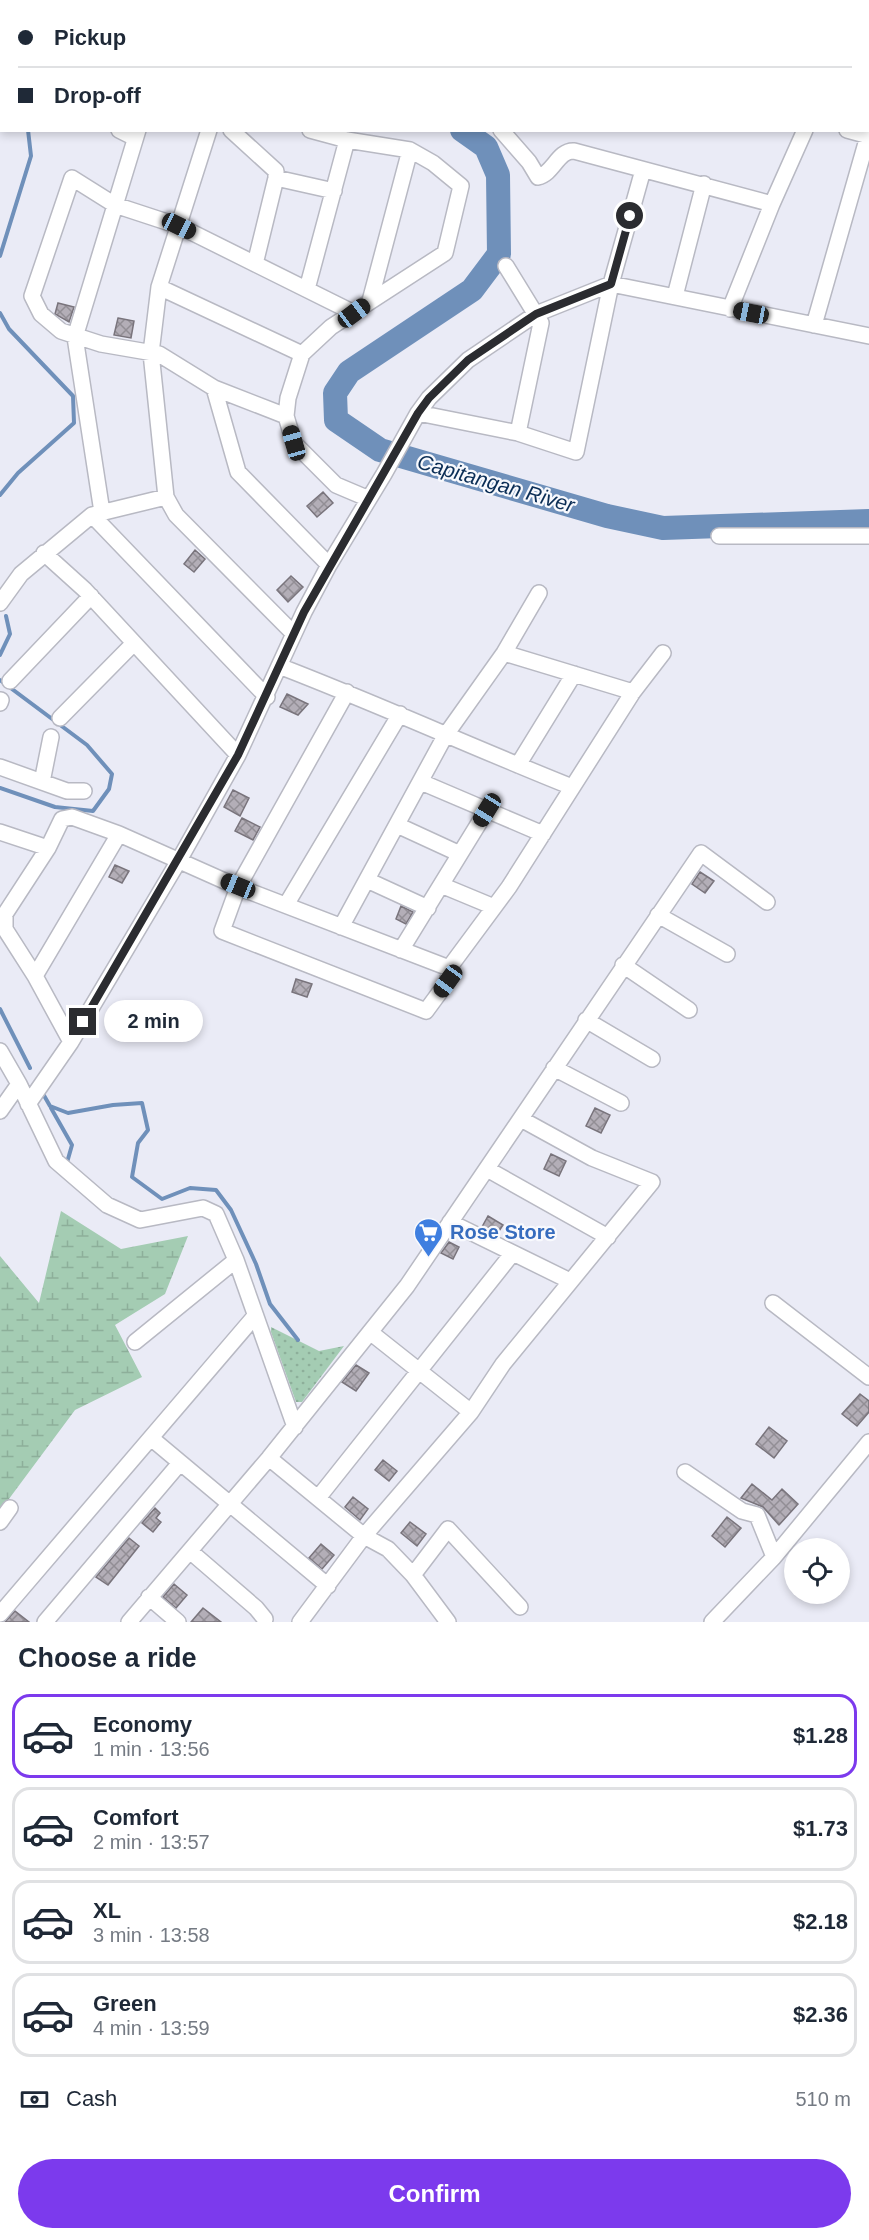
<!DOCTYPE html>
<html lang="en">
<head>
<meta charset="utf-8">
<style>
  :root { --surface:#fff; --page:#f6f6f7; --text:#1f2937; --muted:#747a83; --line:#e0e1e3; --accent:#7c3aed }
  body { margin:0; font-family:Helvetica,sans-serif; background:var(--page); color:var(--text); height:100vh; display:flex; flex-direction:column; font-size:22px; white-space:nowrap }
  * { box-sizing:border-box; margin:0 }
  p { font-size:20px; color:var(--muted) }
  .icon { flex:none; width:33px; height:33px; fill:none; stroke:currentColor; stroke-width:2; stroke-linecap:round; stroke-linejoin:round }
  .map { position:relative; height:1622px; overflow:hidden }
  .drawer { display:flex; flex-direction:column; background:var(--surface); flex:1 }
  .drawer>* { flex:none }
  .banner { position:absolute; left:0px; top:0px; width:870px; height:132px; box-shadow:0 3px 9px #0003; display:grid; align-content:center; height:132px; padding:0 18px; background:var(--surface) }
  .controls { position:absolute; left:784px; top:1538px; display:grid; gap:12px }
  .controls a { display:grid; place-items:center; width:66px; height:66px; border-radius:50%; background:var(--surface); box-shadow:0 3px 9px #0003; font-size:30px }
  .end { position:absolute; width:27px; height:27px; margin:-14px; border:8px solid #2b2c30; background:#fff; box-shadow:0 0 0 3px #fff }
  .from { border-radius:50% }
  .bubble { position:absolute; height:42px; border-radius:21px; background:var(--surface); box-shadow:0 3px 9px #0003; font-size:20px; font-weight:600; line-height:42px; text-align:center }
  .car { position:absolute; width:18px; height:36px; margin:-18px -9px; border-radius:8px; box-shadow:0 0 4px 2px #0007; background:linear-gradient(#222 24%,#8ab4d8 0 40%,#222 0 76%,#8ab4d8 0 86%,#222 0) }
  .banner b { display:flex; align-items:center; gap:21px; height:57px; font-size:22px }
  .banner b+b { border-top:2px solid var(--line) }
  .banner i { width:15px; height:15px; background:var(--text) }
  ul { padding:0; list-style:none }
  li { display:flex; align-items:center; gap:18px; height:84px; margin:0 12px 9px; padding:0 6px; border:3px solid var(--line); border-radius:18px }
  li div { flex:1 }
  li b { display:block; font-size:22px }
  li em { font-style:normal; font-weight:600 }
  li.on { border-color:var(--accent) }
  li>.icon { width:54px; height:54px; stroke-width:1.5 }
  h2 { padding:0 18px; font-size:27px; line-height:72px }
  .pay { display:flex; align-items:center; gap:15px; height:66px; padding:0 18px; font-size:22px }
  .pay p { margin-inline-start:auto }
  .cta { display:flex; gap:12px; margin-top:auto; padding:12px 18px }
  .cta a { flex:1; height:69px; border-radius:36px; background:var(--accent); color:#fff; font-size:24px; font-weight:600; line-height:69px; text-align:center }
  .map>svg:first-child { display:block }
  .green { fill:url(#green-dots) }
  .wetland { fill:url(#wetland-marsh) }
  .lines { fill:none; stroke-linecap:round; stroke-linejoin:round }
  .stream { stroke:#6f90ba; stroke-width:4 }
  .river { stroke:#6f90ba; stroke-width:24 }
  .building { fill:url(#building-cross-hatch); stroke:#79747c; stroke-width:1.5 }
  .minor-casing { stroke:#b8b9c3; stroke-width:18 }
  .minor { stroke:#fff; stroke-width:15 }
  .route { stroke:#2b2c30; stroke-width:8 }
  .labels { text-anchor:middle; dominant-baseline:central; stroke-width:4.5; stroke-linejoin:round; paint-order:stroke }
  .shop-label { font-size:20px; font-weight:bold; fill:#366cbe; stroke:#f8f9fd; text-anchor:start }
  .water-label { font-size:21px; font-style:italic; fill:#0b2e56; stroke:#f8f9fd }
</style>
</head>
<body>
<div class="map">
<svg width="869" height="1622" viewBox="0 0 869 1622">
  <defs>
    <pattern id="green-dots" width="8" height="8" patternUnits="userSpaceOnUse" patternTransform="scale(1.5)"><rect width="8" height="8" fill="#a4ccb3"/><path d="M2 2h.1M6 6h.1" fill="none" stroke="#8daf9a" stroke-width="1.8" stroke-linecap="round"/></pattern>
    <pattern id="wetland-marsh" width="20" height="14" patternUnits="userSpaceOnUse" patternTransform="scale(1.5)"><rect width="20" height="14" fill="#a4ccb3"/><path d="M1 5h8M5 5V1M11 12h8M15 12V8" fill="none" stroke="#8daf9a"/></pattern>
    <pattern id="building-cross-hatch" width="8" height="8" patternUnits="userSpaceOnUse" patternTransform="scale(1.5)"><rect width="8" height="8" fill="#b3aeb7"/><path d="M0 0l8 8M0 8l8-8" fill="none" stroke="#928e95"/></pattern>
  </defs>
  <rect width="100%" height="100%" fill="#eaebf6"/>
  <!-- green -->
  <path class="green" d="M 271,1327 L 319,1351 L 344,1346 L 302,1402 L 296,1402 L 271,1332 Z"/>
  <!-- wetland -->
  <path class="wetland" d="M 61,1211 L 121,1249 L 188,1236 L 165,1294 L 115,1325 L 142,1377 L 75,1410 L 0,1511 L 0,1256 L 39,1303 Z"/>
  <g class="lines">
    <!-- stream -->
    <path class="stream" d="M 0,105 L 2,106
      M 0,256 L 31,156 L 28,130
      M 0,313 L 9,329 L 73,396 L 74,423 L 18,473 L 0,495
      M 0,655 L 10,634 L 6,616
      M 0,680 L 87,745 L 112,774 L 109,789 L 93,811 L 55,807 L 0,788
      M 0,1009 L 30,1068
      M 42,1092 L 50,1106 L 68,1113 L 113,1105 L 142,1103 L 148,1130 L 138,1143 L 132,1177 L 162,1199 L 190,1188 L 216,1190 L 231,1210 L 256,1264 L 270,1304 L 298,1340
      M 51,1108 L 72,1145 L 66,1166"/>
    <!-- river -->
    <path class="river" d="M 238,0 L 240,2
      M 34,2 L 36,0
      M 0,27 L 2,26
      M 462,130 L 486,147 L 498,175 L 499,254 L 472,290 L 349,372 L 335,393 L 336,420 L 380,450 L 607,516 L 663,528 L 869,521"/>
  </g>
  <!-- building -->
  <path class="building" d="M 58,303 L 74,307 L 69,322 L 55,314 Z
    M 118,318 L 134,321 L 131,338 L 114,335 Z
    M 323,492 L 333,503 L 317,517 L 307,506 Z
    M 195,550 L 205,559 L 194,572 L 184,564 Z
    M 291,576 L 303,587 L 288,602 L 277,590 Z
    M 287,694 L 308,704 L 298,715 L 280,707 Z
    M 233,790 L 249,798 L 240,816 L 224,807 Z
    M 242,818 L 260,827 L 253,840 L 235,831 Z
    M 115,865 L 129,871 L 122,883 L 109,877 Z
    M 700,872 L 714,881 L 705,893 L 692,884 Z
    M 401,906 L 413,912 L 406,924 L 396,919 Z
    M 296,979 L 312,984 L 307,997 L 292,992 Z
    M 595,1108 L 610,1115 L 601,1133 L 586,1126 Z
    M 551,1154 L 566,1161 L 559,1176 L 544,1169 Z
    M 488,1216 L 503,1225 L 497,1234 L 482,1227 Z
    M 449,1242 L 459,1247 L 453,1259 L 441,1253 Z
    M 356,1365 L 369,1373 L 356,1391 L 342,1382 Z
    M 860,1394 L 869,1401 L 869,1412 L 857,1426 L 842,1414 Z
    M 769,1427 L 787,1441 L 774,1458 L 756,1444 Z
    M 383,1460 L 397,1471 L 389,1481 L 375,1470 Z
    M 752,1484 L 772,1500 L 782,1489 L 798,1504 L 779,1525 L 763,1507 L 741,1498 Z
    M 353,1497 L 368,1509 L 360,1520 L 345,1507 Z
    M 155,1508 L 160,1513 L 156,1518 L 161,1522 L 153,1532 L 142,1523 Z
    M 727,1517 L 741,1528 L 725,1547 L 712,1536 Z
    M 410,1522 L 426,1534 L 417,1546 L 401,1533 Z
    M 129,1538 L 139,1546 L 108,1585 L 96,1577 Z
    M 321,1544 L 334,1555 L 322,1569 L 309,1558 Z
    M 174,1584 L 187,1595 L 176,1608 L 163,1597 Z
    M 203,1608 L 221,1622 L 191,1622 Z
    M 15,1611 L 29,1622 L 5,1622 Z"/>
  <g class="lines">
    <defs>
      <path id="minor" d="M 162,0 L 168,2
        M 117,2 L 119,0
        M 0,78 L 2,77
        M 119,130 L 135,138
        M 209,130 L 159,287 L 151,353 L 166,497 L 176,515 L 294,634
        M 231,130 L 276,171 L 276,178 L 334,191
        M 310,130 L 347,140 L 410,150 L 433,163 L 461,186 L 445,253 L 331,327 L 302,354 L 288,398 L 286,416 L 294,443 L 336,485 L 369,499
        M 501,130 L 529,162 L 538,177 C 553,174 558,150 574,151 L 772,204
        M 847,130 L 869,136
        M 255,264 L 276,178
        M 506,266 L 541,323 L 518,433
        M 159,287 L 302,354
        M 307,289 L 347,140
        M 675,296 L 704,184
        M 370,301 L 410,150
        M 730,309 L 772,204 L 805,130
        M 814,325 L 868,136
        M 214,388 L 238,472 L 329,565
        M 418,413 L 518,433 L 576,452 L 611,284 L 643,170
        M 286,416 L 214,388 L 159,354 L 101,344 L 61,331 L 41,314 L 32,296 L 72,178 L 115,205 L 179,226 L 354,313
        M 102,512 L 75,337 L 138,130
        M 92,515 L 267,697
        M 719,536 L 869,536
        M 44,553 L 85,590 L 238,755
        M 0,603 L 21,574 L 92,515 L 166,497
        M 504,653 L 633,692
        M 279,666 C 378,704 474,748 572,787
        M 10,681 L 91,596
        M 347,692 L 238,887 L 222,931 L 426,1011 L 448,981 L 449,968 L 509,887 L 633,692 L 663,653
        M 0,703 L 1,700
        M 60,718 L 134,643
        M 518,765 L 574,674
        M 0,767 L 67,791 L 84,791
        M 42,782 L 51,737
        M 421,782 L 543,834
        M 397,825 L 460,854
        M 0,832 L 48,848
        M 367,880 L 428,908
        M 441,885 L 494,907
        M 286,905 L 400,714
        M 658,915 L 727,954
        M 341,927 L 445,736 L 504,653 L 539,593
        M 401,950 L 487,810
        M 623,965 L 689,1010
        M 35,976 L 5,929 L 5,914 L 48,848 L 62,819 L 72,817 L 119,834
        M 586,1020 L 652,1059
        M 71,1042 L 35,976 L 119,834 L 238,887 L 449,968
        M 0,1051 L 19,1084
        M 554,1068 L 621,1103
        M 28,1104 L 71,1042 L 178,862 L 238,755 L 304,612 L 329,565 L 384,474 L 418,413 L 429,398 L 468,360 L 536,314 L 611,284 L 869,336
        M 0,1111 L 19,1084 L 56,1161 L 107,1205 L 140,1220 L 203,1208 L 216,1214 L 236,1260 L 295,1427
        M 487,1169 L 608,1237
        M 450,1222 L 570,1281
        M 773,1303 L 869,1377
        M 135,1342 L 236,1260
        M 471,1412 L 503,1364 L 652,1182 L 592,1158 L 521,1119
        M 151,1438 L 328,1586
        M 269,1458 L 364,1536 L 388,1549 L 413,1575 L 448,1622
        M 685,1472 L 742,1511 L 757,1515 L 774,1557
        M 318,1498 L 512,1254
        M 0,1522 L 10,1508
        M 191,1552 L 256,1608 L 265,1619
        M 413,1575 L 448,1529 L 520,1607
        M 149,1597 L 178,1622
        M 0,1614 L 255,1316
        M 45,1622 L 180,1463
        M 129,1622 L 269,1458 L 407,1286 L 701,853 L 767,902
        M 300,1622 L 364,1536 L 471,1412 L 370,1332
        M 712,1622 L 774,1557 L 869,1442"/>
    </defs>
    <!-- minor casing -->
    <use href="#minor" class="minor-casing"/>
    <!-- minor -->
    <use href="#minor" class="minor"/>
  </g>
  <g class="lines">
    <!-- route -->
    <path class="route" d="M 83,1022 L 238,755 L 304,612 L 418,413 L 429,398 L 468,360 L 536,314 L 611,284 L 630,216"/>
  </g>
  <!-- icons -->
  <defs>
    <symbol id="supermarket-pin" viewBox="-11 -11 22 30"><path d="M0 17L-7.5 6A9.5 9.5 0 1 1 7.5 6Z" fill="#3f7fe0" stroke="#f8f9fd"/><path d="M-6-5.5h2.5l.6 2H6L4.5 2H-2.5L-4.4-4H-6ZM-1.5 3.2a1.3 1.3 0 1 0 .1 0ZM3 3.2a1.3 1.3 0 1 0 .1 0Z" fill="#fff"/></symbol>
  </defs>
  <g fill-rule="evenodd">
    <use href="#supermarket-pin" x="412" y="1216" width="33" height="45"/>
  </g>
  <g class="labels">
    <!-- shop labels -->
    <g class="shop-label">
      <text x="450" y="1232">Rose Store</text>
    </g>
    <!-- water labels -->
    <g class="water-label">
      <text transform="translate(496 483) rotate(16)">Capitangan River</text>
    </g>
  </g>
</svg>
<div class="controls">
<a><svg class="icon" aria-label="locate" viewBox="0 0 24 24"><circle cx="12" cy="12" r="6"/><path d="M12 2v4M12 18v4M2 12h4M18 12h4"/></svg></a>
</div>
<i class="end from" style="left:630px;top:216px"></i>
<i class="end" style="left:83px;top:1022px"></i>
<div class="bubble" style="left:104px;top:1000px;width:99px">2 min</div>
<i class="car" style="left:179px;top:226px;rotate:116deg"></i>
<i class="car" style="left:354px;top:313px;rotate:53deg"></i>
<i class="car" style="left:751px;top:313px;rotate:281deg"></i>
<i class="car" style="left:294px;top:443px;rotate:344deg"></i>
<i class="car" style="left:487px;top:810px;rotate:212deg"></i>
<i class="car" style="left:238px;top:886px;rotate:292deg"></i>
<i class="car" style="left:448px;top:981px;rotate:216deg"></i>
<div class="banner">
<b><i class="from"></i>Pickup</b>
<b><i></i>Drop-off</b>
</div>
</div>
<section class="drawer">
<h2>Choose a ride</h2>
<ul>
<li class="on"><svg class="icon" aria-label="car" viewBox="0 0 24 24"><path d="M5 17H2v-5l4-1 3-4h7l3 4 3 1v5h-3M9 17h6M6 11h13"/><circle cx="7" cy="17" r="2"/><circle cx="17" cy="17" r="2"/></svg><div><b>Economy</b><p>1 min · 13:56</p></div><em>$1.28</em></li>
<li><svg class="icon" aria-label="car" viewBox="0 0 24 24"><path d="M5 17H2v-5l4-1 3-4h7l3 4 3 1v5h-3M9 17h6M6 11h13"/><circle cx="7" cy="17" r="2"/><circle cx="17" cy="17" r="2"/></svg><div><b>Comfort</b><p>2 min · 13:57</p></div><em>$1.73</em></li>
<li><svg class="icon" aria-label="car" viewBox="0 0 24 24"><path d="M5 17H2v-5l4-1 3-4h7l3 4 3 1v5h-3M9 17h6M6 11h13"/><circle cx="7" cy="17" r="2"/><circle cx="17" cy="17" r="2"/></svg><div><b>XL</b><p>3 min · 13:58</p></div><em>$2.18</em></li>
<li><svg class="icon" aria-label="car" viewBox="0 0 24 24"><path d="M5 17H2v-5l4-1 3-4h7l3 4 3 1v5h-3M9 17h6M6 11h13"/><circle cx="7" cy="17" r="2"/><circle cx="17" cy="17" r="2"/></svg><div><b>Green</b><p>4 min · 13:59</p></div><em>$2.36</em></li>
</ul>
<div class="pay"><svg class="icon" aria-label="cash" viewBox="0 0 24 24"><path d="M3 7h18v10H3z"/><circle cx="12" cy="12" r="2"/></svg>Cash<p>510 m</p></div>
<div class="cta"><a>Confirm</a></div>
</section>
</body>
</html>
